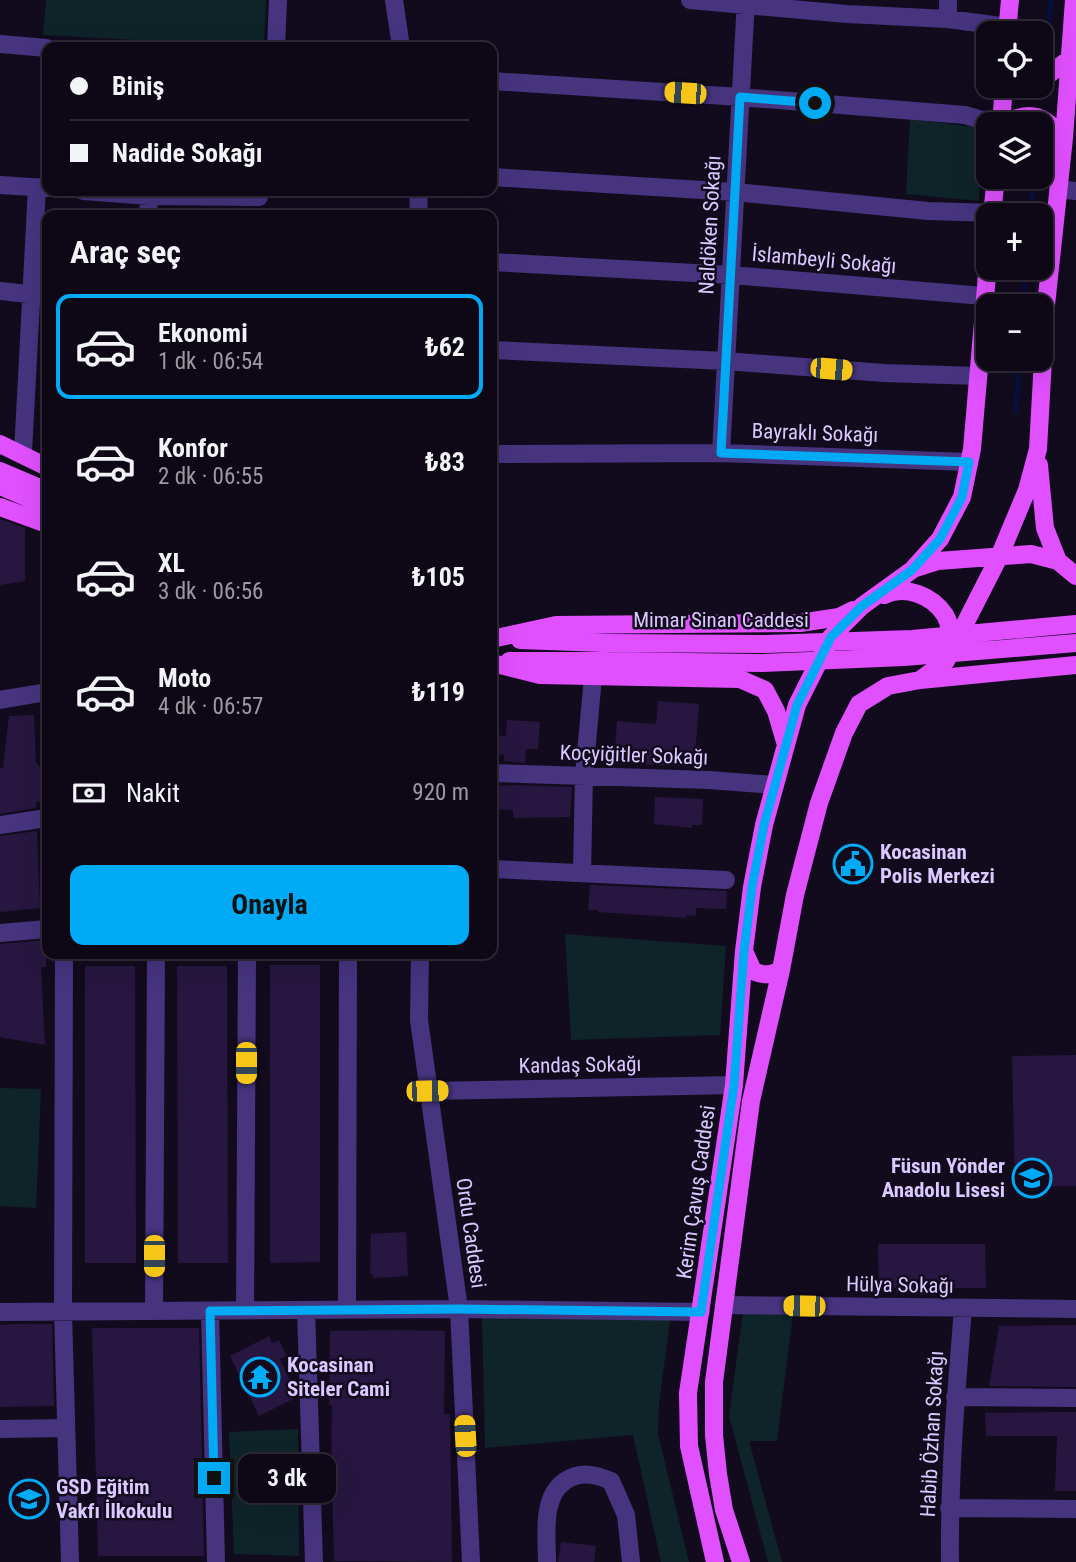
<!DOCTYPE html>
<html lang="tr">
<head>
<meta charset="utf-8">
<style>
  :root { --surface:#0e0816; --page:#1c1623; --text:#f1f3f6; --muted:#9b9aa1; --line:#2e2935; --accent:#00aaf4 }
  body { margin:0; font-family:"Roboto Condensed",sans-serif; background:var(--page); color:var(--text); height:100vh; display:flex; flex-direction:column; font-size:26px; white-space:nowrap }
  * { box-sizing:border-box; margin:0 }
  p { font-size:23px; color:var(--muted) }
  .icon { flex:none; width:38px; height:38px; fill:none; stroke:currentColor; stroke-width:2; stroke-linecap:round; stroke-linejoin:round }
  .map { position:relative; flex:1; overflow:hidden }
  .drawer { position:absolute; left:42px; top:210px; width:455px; height:749px; display:flex; flex-direction:column; background:var(--surface); border-radius:14px; box-shadow:0 7px 28px #0002,0 0 0 2px var(--line) }
  .drawer>* { flex:none }
  .hud { position:absolute; left:42px; top:42px; width:455px; height:154px; border-radius:14px; box-shadow:0 7px 28px #0002,0 0 0 2px var(--line); display:grid; align-content:center; height:154px; padding:0 28px; background:var(--surface) }
  .fabs { position:absolute; left:976px; top:21px; display:grid; gap:14px }
  .fabs a { display:grid; place-items:center; width:77px; height:77px; border-radius:14px; background:var(--surface); box-shadow:0 7px 28px #0002,0 0 0 2px var(--line); font-size:35px }
  .end { position:absolute; width:32px; height:32px; margin:-16px; border:9px solid #00aaf4; background:#111; box-shadow:0 0 0 4px #111 }
  .from { border-radius:50% }
  .bubble { position:absolute; height:49px; border-radius:14px; background:var(--surface); box-shadow:0 7px 28px #0002,0 0 0 2px var(--line); font-size:23px; font-weight:700; line-height:49px; text-align:center }
  .car { position:absolute; width:21px; height:42px; margin:-21px -10px; border-radius:9px; box-shadow:0 0 5px 2px #0007; background:linear-gradient(#f5c518 24%,#345 0 40%,#f5c518 0 76%,#345 0 86%,#f5c518 0) }
  .hud b { display:flex; align-items:center; gap:24px; height:66px; font-size:26px }
  .hud b+b { border-top:2px solid var(--line) }
  .hud i { width:18px; height:18px; background:var(--text) }
  ul { padding:0; list-style:none }
  li { display:flex; align-items:center; gap:21px; height:105px; margin:0 14px 10px; padding:0 14px; border:4px solid transparent; border-radius:14px }
  li div { flex:1 }
  li b { display:block; font-size:26px }
  li em { font-style:normal; font-weight:700 }
  li.selected { border-color:var(--accent) }
  li>.icon { width:63px; height:63px; stroke-width:1.5 }
  h2 { padding:0 28px; font-size:32px; line-height:84px }
  .pay { display:flex; align-items:center; gap:18px; height:77px; padding:0 28px; font-size:26px }
  .pay p { margin-inline-start:auto }
  .action { display:flex; gap:14px; margin-top:auto; padding:14px 28px }
  .action a { flex:1; height:80px; border-radius:14px; background:var(--accent); color:#111; font-size:28px; font-weight:700; line-height:80px; text-align:center }
  .map>svg:first-child { display:block }
  .green { fill:#0e2429 }
  .lines { fill:none; stroke-linecap:round; stroke-linejoin:round }
  .stream { stroke:#07103c; stroke-width:5 }
  .building { fill:#271740 }
  .minor { stroke:#46347f; stroke-width:18 }
  .major { stroke:#e150ff; stroke-width:18 }
  .major-bridge { stroke:#e150ff; stroke-width:18 }
  .route { stroke:#00aaf4; stroke-width:9 }
  .labels { text-anchor:middle; dominant-baseline:central; stroke-width:5; stroke-linejoin:round; paint-order:stroke }
  .street-label { font-size:21px; fill:#dac9ff; stroke:#120b1e }
  .poi-label { font-size:21px; font-weight:bold; fill:#dac9ff; stroke:#120b1e; text-anchor:start }
</style>
</head>
<body>
<div class="map">
<svg width="1076" height="1562" viewBox="0 0 1076 1562">
  <rect width="100%" height="100%" fill="#120b1e"/>
  <!-- green -->
  <path class="green" d="M 46,0 L 266,0 L 264,47 L 43,35 Z
    M 910,119 L 981,128 L 979,201 L 906,194 Z
    M 565,934 L 726,946 L 720,1035 L 571,1040 Z
    M 0,1088 L 41,1089 L 36,1208 L 0,1206 Z
    M 743,1312 L 793,1314 L 777,1441 L 749,1441 L 782,1562 L 768,1562 L 729,1416 Z
    M 482,1317 L 670,1320 L 659,1405 L 658,1434 L 689,1562 L 661,1562 L 633,1435 L 485,1448 Z
    M 298,1429 L 299,1556 L 234,1554 L 229,1432 Z"/>
  <g class="lines">
    <!-- stream -->
    <path class="stream" d="M 1047,47 L 1051,0
      M 1030,215 L 1034,177
      M 1023,306 L 1026,268
      M 1016,412 L 1019,359"/>
  </g>
  <!-- building -->
  <path class="building" d="M 0,519 L 25,528 L 25,581 L 0,585 Z
    M 658,701 L 699,704 L 694,767 L 614,763 L 617,721 L 656,724 Z
    M 34,715 L 36,763 L 41,768 L 44,801 L 36,802 L 36,808 L 0,814 L 0,768 L 3,768 L 9,716 Z
    M 507,720 L 540,722 L 538,749 L 526,749 L 525,763 L 504,761 L 504,755 L 492,754 L 492,735 L 506,736 Z
    M 514,785 L 572,787 L 570,817 L 513,818 L 513,810 L 492,809 L 492,786 Z
    M 655,797 L 703,799 L 702,825 L 692,825 L 692,828 L 654,824 Z
    M 37,831 L 40,908 L 0,912 L 0,836 Z
    M 590,885 L 727,891 L 726,909 L 696,908 L 696,916 L 686,915 L 686,918 L 598,912 L 598,910 L 588,910 Z
    M 46,940 L 46,967 L 41,967 L 45,1045 L 0,1037 L 0,944 Z
    M 270,965 L 320,965 L 320,1262 L 270,1263 Z
    M 85,966 L 135,966 L 136,1263 L 85,1263 Z
    M 177,966 L 227,966 L 228,1263 L 178,1263 Z
    M 1076,1055 L 1076,1186 L 1015,1187 L 1012,1056 Z
    M 406,1232 L 408,1276 L 373,1278 L 373,1274 L 370,1274 L 371,1234 Z
    M 878,1244 L 985,1244 L 986,1288 L 879,1288 Z
    M 14,1324 L 52,1324 L 54,1406 L 0,1407 L 0,1325 Z
    M 1076,1325 L 1076,1387 L 989,1386 L 999,1326 Z
    M 92,1328 L 199,1328 L 204,1556 L 98,1556 Z
    M 395,1330 L 445,1331 L 444,1414 L 450,1414 L 452,1562 L 334,1561 L 332,1485 L 331,1485 L 332,1405 L 329,1405 L 330,1331 Z
    M 269,1336 L 272,1343 L 279,1340 L 287,1356 L 280,1359 L 297,1397 L 259,1416 L 230,1356 Z
    M 1063,1412 L 1076,1412 L 1076,1491 L 1055,1491 L 1057,1436 L 986,1436 L 985,1413 Z
    M 561,1542 L 596,1546 L 594,1562 L 558,1562 Z"/>
  <g class="lines">
    <!-- minor -->
    <path class="minor" d="M 394,0 L 401,47
      M 690,0 L 847,14 L 948,19 L 1008,27
      M 948,19 L 948,0
      M 0,44 L 47,48
      M 276,47 L 278,0
      M 492,81 L 740,97 L 965,115 L 996,124
      M 492,177 L 735,192 L 928,211 L 993,213
      M 0,185 L 47,188
      M 1058,189 L 1076,191
      M 83,191 L 149,196 L 259,197 L 260,191
      M 418,191 L 419,215
      M 148,215 L 149,196
      M 492,262 L 731,275 L 984,296
      M 0,291 L 47,296
      M 492,350 L 725,361 L 884,373 L 978,376
      M 23,453 L 37,187
      M 721,453 L 746,0
      M 492,454 L 721,453 L 969,462
      M 0,700 L 47,692
      M 492,773 L 709,780 L 775,785
      M 0,825 L 47,818
      M 492,869 L 726,880
      M 582,872 L 584,775 L 593,677
      M 0,933 L 47,929
      M 64,954 L 63,1311 L 70,1562
      M 420,954 L 419,1020 L 459,1309 L 471,1562
      M 427,1091 L 734,1085
      M 724,1305 L 1076,1309
      M 347,1309 L 348,954
      M 245,1310 L 247,954
      M 306,1310 L 314,1562
      M 154,1311 L 156,954
      M 210,1311 L 216,1562
      M 0,1312 L 459,1309 L 701,1312
      M 955,1397 L 1076,1398
      M 0,1429 L 66,1428
      M 949,1508 L 1076,1509
      M 547,1562 C 547,1536 541,1497 565,1481 C 580,1471 595,1474 611,1481 L 626,1515 L 631,1562
      M 950,1562 C 949,1477 956,1393 963,1309"/>
    <!-- major -->
    <path class="major" d="M 1007,33 L 1010,0
      M 1041,75 L 1048,75 L 1071,58
      M 1001,124 L 1004,86
      M 1004,124 C 1032,108 1044,117 1064,138
      M 992,215 L 996,177
      M 0,444 L 47,467
      M 1039,465 L 1045,528 L 1058,561 L 1076,576
      M 0,471 L 47,491
      M 0,486 L 47,506
      M 0,507 L 47,524
      M 913,569 L 938,561 L 1031,554 L 1058,561
      M 884,595 C 905,585 932,595 945,615 C 951,625 951,637 951,649
      M 492,639 L 556,625 L 800,623 L 839,617 L 853,610
      M 520,640 L 603,643
      M 509,661 L 605,661
      M 492,663 L 540,675 L 740,679 L 765,690 L 776,711 L 786,745
      M 920,680 L 1076,665
      M 744,951 L 753,971 C 764,976 771,975 781,970
      M 715,1562 L 689,1446 L 688,1393 L 734,1085 L 744,951 L 752,887 L 764,825 L 797,705 L 831,637 L 862,606 L 912,570 L 940,539 L 962,497 L 972,449 L 989,252
      M 741,1562 L 724,1510 L 718,1474 L 714,1435 L 714,1382 L 751,1101 L 781,970 L 795,895 L 819,803 L 844,733 L 859,704 L 888,686 L 920,680 L 946,661 L 999,557 L 1027,490 L 1038,449 L 1046,305 L 1064,138 L 1074,0"/>
    <!-- major-bridge -->
    <path class="major-bridge" d="M 603,643 L 766,644 L 912,639 L 1076,624
      M 605,661 L 762,663 L 904,657 L 1076,643"/>
  </g>
  <g class="lines">
    <!-- route -->
    <path class="route" d="M 214,1478 L 210,1311 L 459,1309 L 701,1312 L 734,1085 L 744,951 L 752,887 L 764,825 L 797,705 L 831,637 L 862,606 L 912,570 L 940,539 L 962,497 L 969,462 L 721,453 L 740,97 L 815,103"/>
  </g>
  <!-- icons -->
  <defs>
    <symbol id="civic-ring" viewBox="-11 -11 22 22"><circle r="9.5" fill="#120b1e" stroke="#00aaf4" stroke-width="1.5"/><path d="M-.6-6.5H3V-4.5H.6V-3L4-1V1h2V6H-6V1h2V-1L-.6-3ZM-1.2 2.5V6h2.4V2.5Z" fill="#00aaf4"/></symbol>
    <symbol id="school-ring" viewBox="-11 -11 22 22"><circle r="9.5" fill="#120b1e" stroke="#00aaf4" stroke-width="1.5"/><path d="M0-5L7-2L0 1L-7-2ZM-4 1L0 2.5L4 1V4Q0 6-4 4Z" fill="#00aaf4"/></symbol>
    <symbol id="temple-ring" viewBox="-11 -11 22 22"><circle r="9.5" fill="#120b1e" stroke="#00aaf4" stroke-width="1.5"/><path d="M0-6L5-2H3V0L6.5 2.5H4V6H1.5V3h-3V6H-4V2.5H-6.5L-3 0V-2H-5Z" fill="#00aaf4"/></symbol>
  </defs>
  <g fill-rule="evenodd">
    <use href="#civic-ring" x="831" y="842" width="44" height="44"/>
    <use href="#school-ring" x="1010" y="1156" width="44" height="44"/>
    <use href="#temple-ring" x="238" y="1355" width="44" height="44"/>
    <use href="#school-ring" x="7" y="1477" width="44" height="44"/>
  </g>
  <g class="labels">
    <!-- street labels -->
    <g class="street-label">
      <text transform="translate(710 225) rotate(-87)">Naldöken Sokağı</text>
      <text transform="translate(824 260) rotate(5)">İslambeyli Sokağı</text>
      <text transform="translate(815 433) rotate(2)">Bayraklı Sokağı</text>
      <text x="721" y="620">Mimar Sinan Caddesi</text>
      <text transform="translate(634 755) rotate(2)">Koçyiğitler Sokağı</text>
      <text transform="translate(580 1065) rotate(-1)">Kandaş Sokağı</text>
      <text transform="translate(696 1192) rotate(-82)">Kerim Çavuş Caddesi</text>
      <text transform="translate(471 1233) rotate(82)">Ordu Caddesi</text>
      <text transform="translate(900 1285) rotate(1)">Hülya Sokağı</text>
      <text transform="translate(932 1434) rotate(-87)">Habib Özhan Sokağı</text>
    </g>
    <!-- poi labels -->
    <g class="poi-label">
      <text x="880" y="852">Kocasinan<tspan x="880" dy="24">Polis Merkezi</tspan></text>
      <text x="1005" y="1166" text-anchor="end">Füsun Yönder<tspan x="1005" dy="24">Anadolu Lisesi</tspan></text>
      <text x="287" y="1365">Kocasinan<tspan x="287" dy="24">Siteler Cami</tspan></text>
      <text x="56" y="1487">GSD Eğitim<tspan x="56" dy="24">Vakfı İlkokulu</tspan></text>
    </g>
  </g>
</svg>
<div class="fabs">
<a><svg class="icon" aria-label="locate" viewBox="0 0 24 24"><circle cx="12" cy="12" r="6"/><path d="M12 2v4M12 18v4M2 12h4M18 12h4"/></svg></a>
<a><svg class="icon" aria-label="layers" viewBox="0 0 24 24"><path d="M12 4l9 5-9 5-9-5zM3 14l9 5 9-5"/></svg></a>
<a>+</a>
<a>−</a>
</div>
<i class="end from" style="left:815px;top:103px"></i>
<i class="end" style="left:214px;top:1478px"></i>
<div class="bubble" style="left:238px;top:1454px;width:98px">3 dk</div>
<i class="car" style="left:685px;top:93px;rotate:274deg"></i>
<i class="car" style="left:831px;top:369px;rotate:95deg"></i>
<i class="car" style="left:246px;top:1063px;rotate:180deg"></i>
<i class="car" style="left:427px;top:1091px;rotate:89deg"></i>
<i class="car" style="left:154px;top:1256px;rotate:180deg"></i>
<i class="car" style="left:804px;top:1306px;rotate:271deg"></i>
<i class="car" style="left:465px;top:1436px;rotate:357deg"></i>
<div class="hud">
<b><i class="from"></i>Biniş</b>
<b><i></i>Nadide Sokağı</b>
</div>
<section class="drawer">
<h2>Araç seç</h2>
<ul>
<li class="selected"><svg class="icon" aria-label="car" viewBox="0 0 24 24"><path d="M5 17H2v-5l4-1 3-4h7l3 4 3 1v5h-3M9 17h6M6 11h13"/><circle cx="7" cy="17" r="2"/><circle cx="17" cy="17" r="2"/></svg><div><b>Ekonomi</b><p>1 dk · 06:54</p></div><em>₺62</em></li>
<li><svg class="icon" aria-label="car" viewBox="0 0 24 24"><path d="M5 17H2v-5l4-1 3-4h7l3 4 3 1v5h-3M9 17h6M6 11h13"/><circle cx="7" cy="17" r="2"/><circle cx="17" cy="17" r="2"/></svg><div><b>Konfor</b><p>2 dk · 06:55</p></div><em>₺83</em></li>
<li><svg class="icon" aria-label="car" viewBox="0 0 24 24"><path d="M5 17H2v-5l4-1 3-4h7l3 4 3 1v5h-3M9 17h6M6 11h13"/><circle cx="7" cy="17" r="2"/><circle cx="17" cy="17" r="2"/></svg><div><b>XL</b><p>3 dk · 06:56</p></div><em>₺105</em></li>
<li><svg class="icon" aria-label="car" viewBox="0 0 24 24"><path d="M5 17H2v-5l4-1 3-4h7l3 4 3 1v5h-3M9 17h6M6 11h13"/><circle cx="7" cy="17" r="2"/><circle cx="17" cy="17" r="2"/></svg><div><b>Moto</b><p>4 dk · 06:57</p></div><em>₺119</em></li>
</ul>
<div class="pay"><svg class="icon" aria-label="cash" viewBox="0 0 24 24"><path d="M3 7h18v10H3z"/><circle cx="12" cy="12" r="2"/></svg>Nakit<p>920 m</p></div>
<div class="action"><a>Onayla</a></div>
</section>
</div>
</body>
</html>
